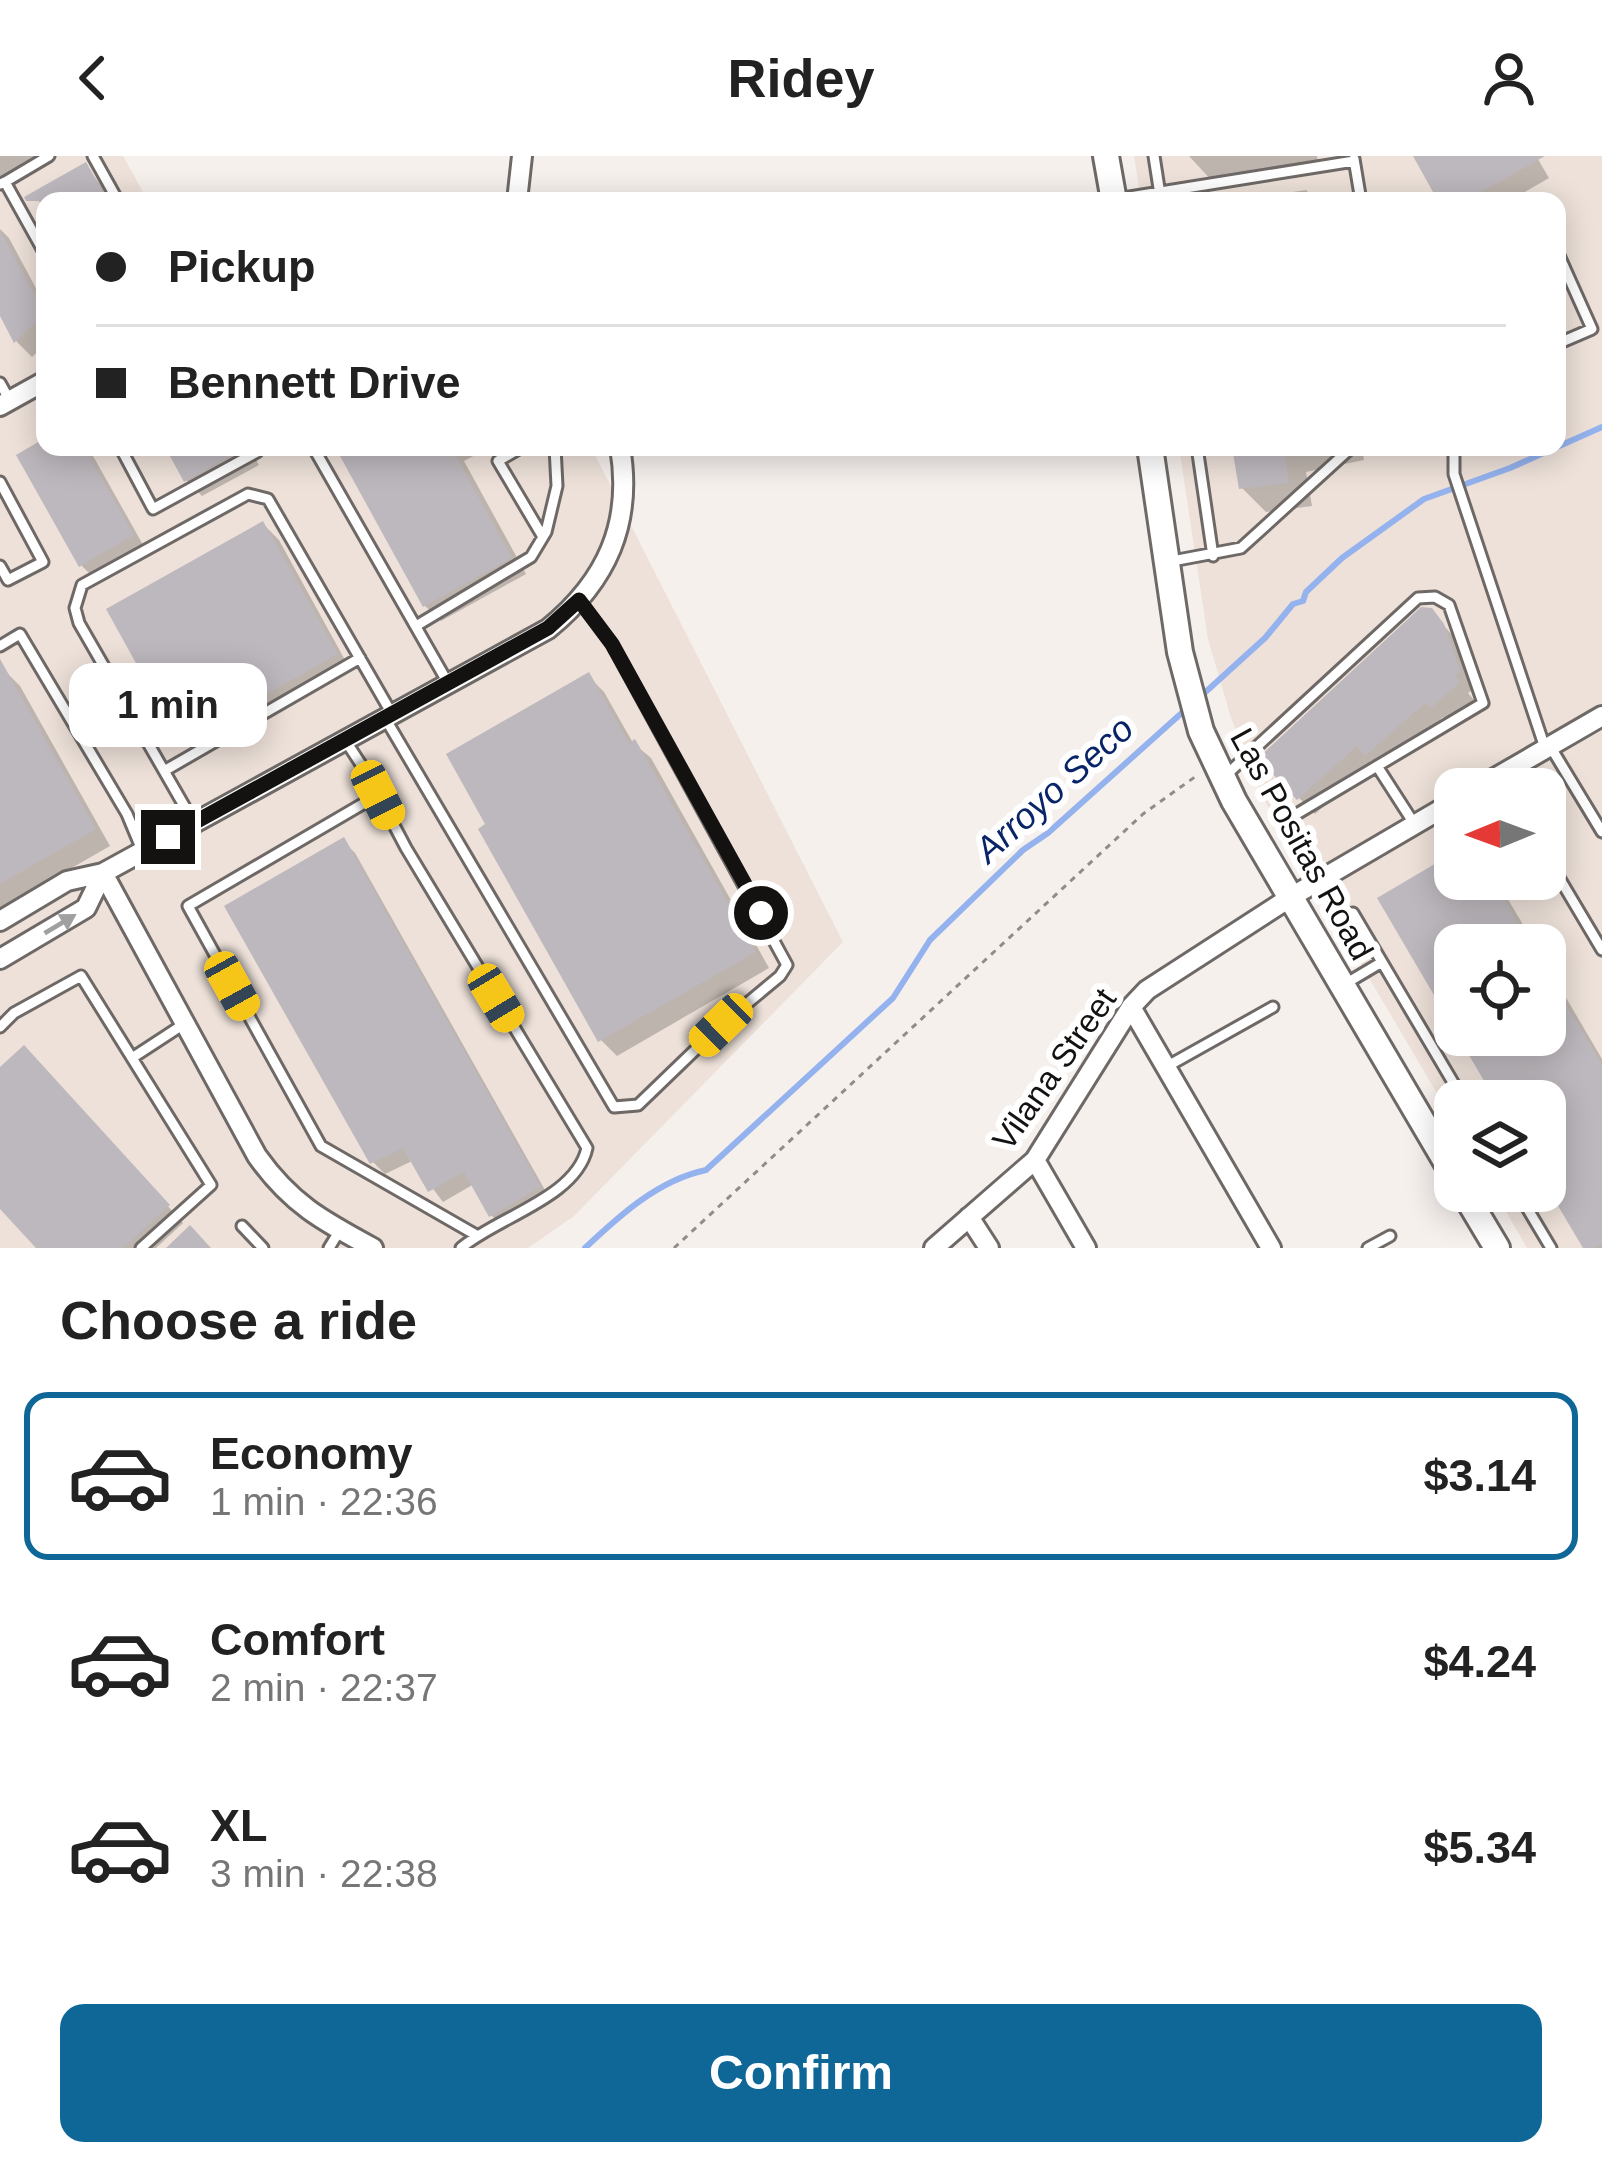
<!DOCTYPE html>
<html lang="en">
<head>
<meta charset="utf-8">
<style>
  :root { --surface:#fff; --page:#f2f2f2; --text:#222; --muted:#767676; --line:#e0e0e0; --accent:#0f6798 }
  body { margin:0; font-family:Helvetica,sans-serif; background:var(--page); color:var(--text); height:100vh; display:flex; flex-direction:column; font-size:45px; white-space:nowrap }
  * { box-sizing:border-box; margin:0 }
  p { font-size:39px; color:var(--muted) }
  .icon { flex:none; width:66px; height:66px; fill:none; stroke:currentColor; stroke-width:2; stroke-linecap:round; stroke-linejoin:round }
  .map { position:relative; height:1092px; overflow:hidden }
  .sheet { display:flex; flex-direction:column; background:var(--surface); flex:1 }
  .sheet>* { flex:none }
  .hud { position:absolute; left:36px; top:36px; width:1530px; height:264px; border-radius:24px; box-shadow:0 6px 30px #0003; display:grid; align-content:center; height:264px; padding:0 60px; background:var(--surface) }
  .needle { width:78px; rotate:269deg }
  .buttons { position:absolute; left:1434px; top:612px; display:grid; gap:24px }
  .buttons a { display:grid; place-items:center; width:132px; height:132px; border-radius:24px; background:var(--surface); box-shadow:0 6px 30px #0003; font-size:60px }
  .end { position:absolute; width:54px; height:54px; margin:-27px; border:15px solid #141211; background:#fff; box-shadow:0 0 0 6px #fff }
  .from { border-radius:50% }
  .bubble { position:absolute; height:84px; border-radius:24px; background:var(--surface); box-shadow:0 6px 30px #0003; font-size:39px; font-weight:600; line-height:84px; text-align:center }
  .car { position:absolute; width:36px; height:72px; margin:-36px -18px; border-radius:15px; box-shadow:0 0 9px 3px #0007; background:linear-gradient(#f5c518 24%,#345 0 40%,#f5c518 0 76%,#345 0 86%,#f5c518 0) }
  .hud b { display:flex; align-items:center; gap:42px; height:114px; font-size:45px }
  .hud b+b { border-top:3px solid var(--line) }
  .hud i { width:30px; height:30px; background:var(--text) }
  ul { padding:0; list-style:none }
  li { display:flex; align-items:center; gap:36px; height:168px; margin:0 24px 18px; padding:0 36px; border:6px solid transparent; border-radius:24px }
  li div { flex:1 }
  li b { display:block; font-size:45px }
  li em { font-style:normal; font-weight:600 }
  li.active { border-color:var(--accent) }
  li>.icon { width:108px; height:108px; stroke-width:1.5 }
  h2 { padding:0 60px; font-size:54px; line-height:144px }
  .primary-button { display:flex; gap:24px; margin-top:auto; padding:24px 60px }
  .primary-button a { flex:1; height:138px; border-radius:24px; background:var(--accent); color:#fff; font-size:48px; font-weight:600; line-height:138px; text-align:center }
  header { display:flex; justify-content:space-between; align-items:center; height:156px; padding:0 60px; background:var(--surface); font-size:54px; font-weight:600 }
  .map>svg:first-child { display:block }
  .built { fill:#ede1d9; fill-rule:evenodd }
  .shadow { fill:#0003 }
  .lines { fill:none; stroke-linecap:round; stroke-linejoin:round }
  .stream { stroke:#94b2ee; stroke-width:6 }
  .building { fill:#bdb8bd }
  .lane-casing { stroke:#6e6966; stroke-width:15 }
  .street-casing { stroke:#6e6966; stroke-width:24 }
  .secondary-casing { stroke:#6e6966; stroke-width:30 }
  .path { stroke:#918c8a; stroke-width:3; stroke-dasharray:6 6; stroke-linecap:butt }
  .lane { stroke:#fff; stroke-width:9 }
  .street { stroke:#fff; stroke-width:18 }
  .secondary { stroke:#fff; stroke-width:24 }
  .oneway { fill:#a1a0a0 }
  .route { stroke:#141211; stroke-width:15 }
  .labels { text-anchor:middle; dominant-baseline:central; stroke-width:12; stroke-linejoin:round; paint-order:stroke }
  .street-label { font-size:33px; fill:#141211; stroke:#fff }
  .water-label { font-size:36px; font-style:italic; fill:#092468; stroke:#fff }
</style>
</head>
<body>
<header><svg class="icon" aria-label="back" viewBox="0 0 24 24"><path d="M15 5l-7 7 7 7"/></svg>Ridey<svg class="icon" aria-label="person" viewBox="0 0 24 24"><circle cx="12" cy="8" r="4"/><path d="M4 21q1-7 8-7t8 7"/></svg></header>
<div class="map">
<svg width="1602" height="1092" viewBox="0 0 1602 1092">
  <rect width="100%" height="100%" fill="#f6f0ed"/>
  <!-- built -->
  <path class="built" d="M 0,0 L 123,0 L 148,45 L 45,45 L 45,291 L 591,291 L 843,786 L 574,1060 L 528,1092 L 0,1092 Z
    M 1134,0 L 1602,0 L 1602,1092 L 1527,1092 L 1494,1035 L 1545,1035 L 1545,945 L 1455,945 L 1455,968 L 1263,642 L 1231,562 L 1208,483 L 1179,291 L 1557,291 L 1557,45 L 1141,45 ZM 1455,633 L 1545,633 L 1545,723 L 1455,723 ZM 1455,789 L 1545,789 L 1545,879 L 1455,879 Z"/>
  <!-- shadow -->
  <path class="shadow" d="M 0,0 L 51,0 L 0,29 Z
    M 1189,0 L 1317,0 L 1319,12 L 1213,26 Z
    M 1417,0 L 1536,0 L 1549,22 L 1509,45 L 1441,45 Z
    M 86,10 L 113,45 L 45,45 L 45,56 L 35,38 Z
    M 1306,34 L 1317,45 L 1234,45 Z
    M 0,73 L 9,82 L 45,149 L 45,189 L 32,201 L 17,186 L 0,154 Z
    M 45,286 L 45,291 L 88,291 L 147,396 L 97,425 L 81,409 L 20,300 Z
    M 168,291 L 249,291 L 259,309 L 202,340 L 186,324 Z
    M 338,291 L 490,291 L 464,305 L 526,418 L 441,465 L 425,450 Z
    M 1235,291 L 1362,291 L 1364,304 L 1306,316 L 1312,350 L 1266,356 L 1242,332 Z
    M 263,368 L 279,384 L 351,515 L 224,586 L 207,567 L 186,579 L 170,563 Z
    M 1431,455 L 1459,487 L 1475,532 L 1468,537 L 1474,544 L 1449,566 L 1443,561 L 1383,614 L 1374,605 L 1315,658 L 1299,642 Z
    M 4,514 L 20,530 L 110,690 L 0,753 L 0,516 Z
    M 588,520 L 604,536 L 633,587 L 651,602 L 769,812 L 617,900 L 601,884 Z
    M 343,685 L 355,697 L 550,1043 L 503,1070 L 491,1059 L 474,1028 L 443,1046 L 412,1005 L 385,1018 L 373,1006 Z
    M 1455,699 L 1455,723 L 1496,723 L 1535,789 L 1455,789 L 1455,869 L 1381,743 Z
    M 1545,806 L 1602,903 L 1602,1092 L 1586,1092 L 1545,1022 L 1545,945 L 1500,945 L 1461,879 L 1545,879 Z
    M 40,909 L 183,1067 L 156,1092 L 40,1092 L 0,1048 L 0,915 Z"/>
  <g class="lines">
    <!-- stream -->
    <path class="stream" d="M 1200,541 L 1265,482 L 1293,448 L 1303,445 L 1306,436 L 1342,402 L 1424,343 L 1510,312 L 1602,271
      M 585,1092 C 619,1060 658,1024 706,1014 L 893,842 L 930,784 L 1023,694 L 1048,677 L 1185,554"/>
  </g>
  <!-- building -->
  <path class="building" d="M 1413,0 L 1545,0 L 1465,45 L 1438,45 Z
    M 86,6 L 108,45 L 26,45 L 24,41 Z
    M 0,74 L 45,158 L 14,187 L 0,160 Z
    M 45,282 L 45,291 L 84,291 L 134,379 L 79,411 L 16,299 Z
    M 165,291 L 245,291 L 245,292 L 184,326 Z
    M 335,291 L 451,291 L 512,402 L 423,451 Z
    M 1232,291 L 1284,291 L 1289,327 L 1239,333 Z
    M 263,365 L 338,498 L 206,572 L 194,550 L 168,565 L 106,453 Z
    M 1421,451 L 1432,452 L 1444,468 L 1460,515 L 1455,520 L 1460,526 L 1431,552 L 1425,547 L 1365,600 L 1357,590 L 1297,644 L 1258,602 Z
    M 0,503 L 96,673 L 0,728 Z
    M 589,516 L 629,587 L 635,583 L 756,796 L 598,886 L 478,673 L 485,668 L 446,598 Z
    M 344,681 L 541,1031 L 489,1061 L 464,1016 L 428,1036 L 403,992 L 370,1008 L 224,750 Z
    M 1455,696 L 1455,723 L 1492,723 L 1531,789 L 1455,789 L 1455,875 L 1377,742 Z
    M 1545,813 L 1602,909 L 1602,1088 L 1595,1092 L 1583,1092 L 1545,1028 L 1545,945 L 1496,945 L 1457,879 L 1545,879 Z
    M 24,889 L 170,1049 L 123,1092 L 36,1092 L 0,1053 L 0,911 Z
    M 190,1069 L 211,1092 L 166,1092 Z"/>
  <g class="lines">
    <defs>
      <path id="lane" d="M 93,0 L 118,45
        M 1154,0 L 1161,45
        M 1354,3 L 1361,45
        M 5,26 L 49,0
        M 0,28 L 5,26 L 45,98
        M 1117,43 L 1354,5
        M 1557,95 L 1592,173 L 1557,188
        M 0,227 L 10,245
        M 120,291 L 153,353 L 257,296 L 254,291
        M 313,291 L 448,527
        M 522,291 L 498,305 L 543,381
        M 1197,291 L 1213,400
        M 1454,291 L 1454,318 L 1545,592
        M 0,326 L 43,406 L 8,424 L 0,410
        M 1167,406 L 1241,392 L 1352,291
        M 416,470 L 531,401 L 546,376 L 557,330 L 555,291
        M 0,490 L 20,478 L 127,658 L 142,694
        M 385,562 L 614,951 L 638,949 L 721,869 L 780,820 L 787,809 L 612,488 L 579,444
        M 345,584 L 366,616 L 406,692 L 587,992 C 576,1042 497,1061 461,1092
        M 1550,590 L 1602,676
        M 1377,610 L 1415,669
        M 164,615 L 360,502
        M 1225,620 L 1418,442 L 1435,441 L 1449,449 L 1483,547 L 1295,659
        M 378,639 L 188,750 L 321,990 L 476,1079
        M 194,667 L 79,467 L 75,452 L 82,429 L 248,338 L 268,343 L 392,558
        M 1545,698 L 1602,794
        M 1353,757 L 1464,945
        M 1345,828 L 1382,806
        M 0,871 L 14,857 L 81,820 L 211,1029 L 141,1092
        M 132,902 L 187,866
        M 1166,911 L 1273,851
        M 1517,1035 L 1551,1092
        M 242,1070 L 263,1092
        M 329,1092 L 340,1074
        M 1368,1092 L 1390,1080"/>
      <path id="street" d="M 517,45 L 522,0
        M 0,250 L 45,225
        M 1476,633 L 1602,560
        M 103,717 L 257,1000 C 291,1048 323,1065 373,1092
        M 0,765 L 67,725 L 103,717 L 548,473 C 607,425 633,367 620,291
        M 0,803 L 86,752 L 103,717
        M 1131,851 L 1271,1092
        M 1035,1004 L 1086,1092
        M 969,1061 L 989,1092
        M 934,1092 L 1035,1004 L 1131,851 L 1147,834 L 1291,741 L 1455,645"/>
      <path id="secondary" d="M 1106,0 L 1114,45
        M 1150,291 L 1180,496 L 1201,575 L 1234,645 L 1455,1021
        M 1463,1035 L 1497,1092"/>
    </defs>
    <!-- lane casing -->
    <use href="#lane" class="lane-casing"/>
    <!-- street casing -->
    <use href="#street" class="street-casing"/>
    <!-- secondary casing -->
    <use href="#secondary" class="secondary-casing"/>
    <!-- path -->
    <path class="path" d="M 674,1092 L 1143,658 L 1199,618"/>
    <!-- lane -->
    <use href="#lane" class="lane"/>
    <!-- street -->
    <use href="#street" class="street"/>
    <!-- secondary -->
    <use href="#secondary" class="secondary"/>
  </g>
  <!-- one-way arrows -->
  <defs><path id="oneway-solid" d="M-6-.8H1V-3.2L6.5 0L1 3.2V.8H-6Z" transform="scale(3)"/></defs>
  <use class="oneway" href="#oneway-solid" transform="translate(60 768) rotate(-31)"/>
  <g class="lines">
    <!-- route -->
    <path class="route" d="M 168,681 L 548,472 L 579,444 L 612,488 L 761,757"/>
  </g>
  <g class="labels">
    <!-- street labels -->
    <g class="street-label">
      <text transform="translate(1302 688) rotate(61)">Las Positas Road</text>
      <text transform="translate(1054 913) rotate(-55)">Vilana Street</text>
    </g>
    <!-- water labels -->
    <g class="water-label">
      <text transform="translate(1054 633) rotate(-42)">Arroyo Seco</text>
    </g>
  </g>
</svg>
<div class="buttons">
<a><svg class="needle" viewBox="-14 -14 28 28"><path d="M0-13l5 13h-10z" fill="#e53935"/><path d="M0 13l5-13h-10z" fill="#767676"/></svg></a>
<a><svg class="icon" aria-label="locate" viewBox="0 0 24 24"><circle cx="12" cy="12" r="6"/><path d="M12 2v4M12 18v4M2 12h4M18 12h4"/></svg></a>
<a><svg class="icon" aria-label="layers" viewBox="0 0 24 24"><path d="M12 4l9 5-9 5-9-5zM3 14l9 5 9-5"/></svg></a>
</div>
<i class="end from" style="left:761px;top:757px"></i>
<i class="end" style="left:168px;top:681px"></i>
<div class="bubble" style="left:69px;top:507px;width:198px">1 min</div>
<i class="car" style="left:378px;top:639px;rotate:153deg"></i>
<i class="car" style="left:232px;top:830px;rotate:151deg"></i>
<i class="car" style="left:496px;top:842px;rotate:149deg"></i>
<i class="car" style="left:721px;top:869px;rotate:226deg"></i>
<div class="hud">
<b><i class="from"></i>Pickup</b>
<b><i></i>Bennett Drive</b>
</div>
</div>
<section class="sheet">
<h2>Choose a ride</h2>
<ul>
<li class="active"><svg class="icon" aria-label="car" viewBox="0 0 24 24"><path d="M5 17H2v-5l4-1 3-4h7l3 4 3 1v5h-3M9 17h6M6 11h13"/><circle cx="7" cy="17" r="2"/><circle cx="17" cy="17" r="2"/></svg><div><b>Economy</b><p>1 min · 22:36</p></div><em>$3.14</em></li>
<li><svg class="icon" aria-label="car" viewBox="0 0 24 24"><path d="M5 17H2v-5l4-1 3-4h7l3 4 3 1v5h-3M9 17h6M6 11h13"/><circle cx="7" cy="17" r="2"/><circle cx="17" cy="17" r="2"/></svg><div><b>Comfort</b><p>2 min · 22:37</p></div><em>$4.24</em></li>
<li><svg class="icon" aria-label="car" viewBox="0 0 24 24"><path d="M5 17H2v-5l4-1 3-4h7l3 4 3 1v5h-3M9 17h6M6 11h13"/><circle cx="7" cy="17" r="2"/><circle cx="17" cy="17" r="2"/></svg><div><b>XL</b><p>3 min · 22:38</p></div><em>$5.34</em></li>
</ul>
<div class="primary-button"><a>Confirm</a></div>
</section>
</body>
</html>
